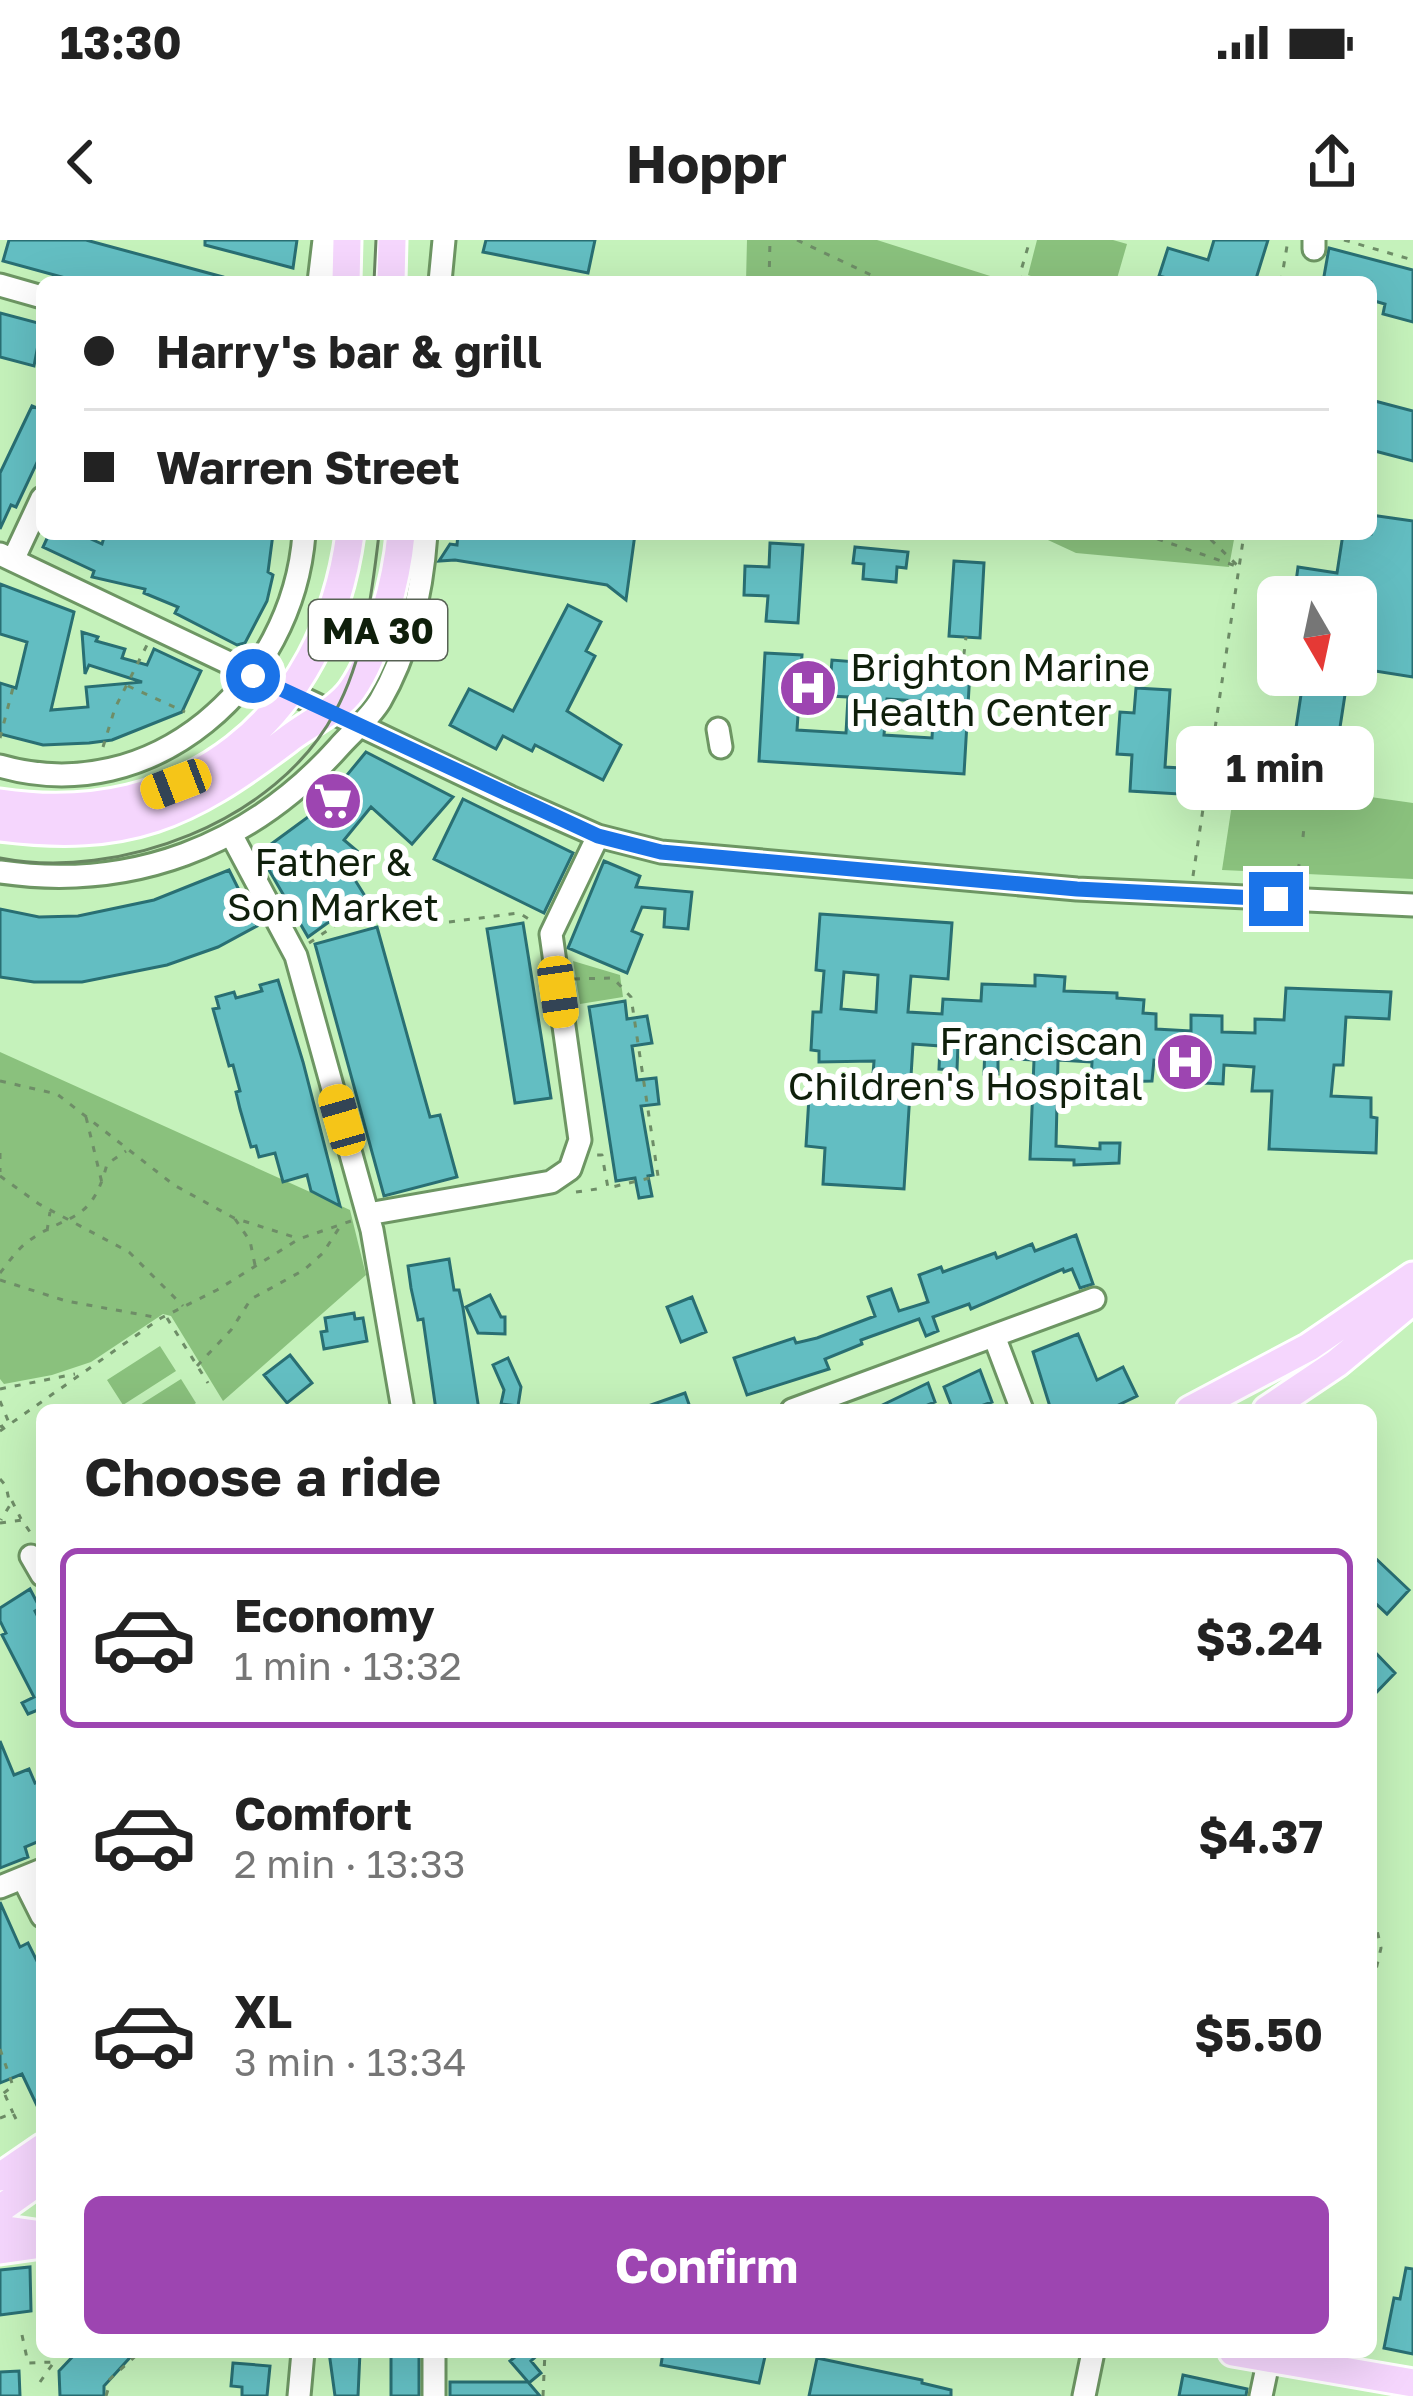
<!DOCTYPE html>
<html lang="en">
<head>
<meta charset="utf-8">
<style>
  :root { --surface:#fff; --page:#f6f6f6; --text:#222; --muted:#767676; --line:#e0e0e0; --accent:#9d45b1 }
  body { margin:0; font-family:"Golos Text",sans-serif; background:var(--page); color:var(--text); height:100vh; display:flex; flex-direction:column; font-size:45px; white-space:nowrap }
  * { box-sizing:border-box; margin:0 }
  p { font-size:39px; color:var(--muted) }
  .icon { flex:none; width:66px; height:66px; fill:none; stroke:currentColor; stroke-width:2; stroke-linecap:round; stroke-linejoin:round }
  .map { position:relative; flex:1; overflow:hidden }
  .drawer { position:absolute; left:36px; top:1164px; width:1341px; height:954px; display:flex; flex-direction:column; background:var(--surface); border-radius:18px; box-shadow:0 12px 48px #0002 }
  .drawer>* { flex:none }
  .top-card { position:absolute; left:36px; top:36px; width:1341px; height:264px; border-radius:18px; box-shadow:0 12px 48px #0002; display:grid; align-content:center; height:264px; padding:0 48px; background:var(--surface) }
  .needle { width:78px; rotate:171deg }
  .controls { position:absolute; left:1257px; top:336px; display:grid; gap:24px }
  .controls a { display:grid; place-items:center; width:120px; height:120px; border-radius:18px; background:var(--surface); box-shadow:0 12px 48px #0002; font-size:60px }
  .end { position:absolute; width:54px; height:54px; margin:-27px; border:15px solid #1a73e8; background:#fff; box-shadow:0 0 0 6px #fff }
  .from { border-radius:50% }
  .bubble { position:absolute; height:84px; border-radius:18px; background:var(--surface); box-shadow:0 12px 48px #0002; font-size:39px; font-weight:700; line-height:84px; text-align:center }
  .car { position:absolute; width:36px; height:72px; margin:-36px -18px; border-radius:15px; box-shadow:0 0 9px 3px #0007; background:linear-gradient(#f5c518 24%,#345 0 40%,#f5c518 0 76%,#345 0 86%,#f5c518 0) }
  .top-card b { display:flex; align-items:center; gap:42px; height:114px; font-size:45px }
  .top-card b+b { border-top:3px solid var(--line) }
  .top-card i { width:30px; height:30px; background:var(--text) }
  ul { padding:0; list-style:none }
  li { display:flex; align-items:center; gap:36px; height:180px; margin:0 24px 18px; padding:0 24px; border:6px solid transparent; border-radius:18px }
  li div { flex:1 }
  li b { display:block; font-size:45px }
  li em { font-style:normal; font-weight:700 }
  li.current { border-color:var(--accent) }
  li>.icon { width:108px; height:108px; stroke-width:1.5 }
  h2 { padding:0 48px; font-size:54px; line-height:144px }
  .action { display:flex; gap:24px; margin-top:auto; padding:24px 48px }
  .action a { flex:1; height:138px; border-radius:18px; background:var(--accent); color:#fff; font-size:48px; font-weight:700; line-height:138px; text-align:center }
  .status { display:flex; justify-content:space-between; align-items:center; height:84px; padding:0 60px; background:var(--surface); direction:ltr }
  .status svg { height:33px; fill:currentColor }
  header { display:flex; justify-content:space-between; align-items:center; height:156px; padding:0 48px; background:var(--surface); font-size:54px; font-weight:700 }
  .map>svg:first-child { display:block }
  .green { fill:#8ac17d }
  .building { fill:#63bec2; stroke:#296f73; stroke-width:3; fill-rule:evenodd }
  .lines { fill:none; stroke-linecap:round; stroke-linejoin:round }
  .minor-casing { stroke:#6d9663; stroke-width:27 }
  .major-casing { stroke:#fff; stroke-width:33 }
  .path { stroke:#6e8d67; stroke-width:3; stroke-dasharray:6 9; stroke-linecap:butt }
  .minor { stroke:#fff; stroke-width:21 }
  .major { stroke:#f5d6fd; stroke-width:27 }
  .tram { stroke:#688661; stroke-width:3 }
  .route { stroke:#1a73e8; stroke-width:15 }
  .labels { text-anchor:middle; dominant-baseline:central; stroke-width:12; stroke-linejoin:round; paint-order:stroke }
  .shield { fill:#fff; stroke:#576254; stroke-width:3 }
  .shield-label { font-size:36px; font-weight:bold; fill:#0f1f0b }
  .poi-label { font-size:39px; fill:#0f1f0b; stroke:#fff; text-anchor:start }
</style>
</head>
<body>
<div class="status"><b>13:30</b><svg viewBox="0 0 49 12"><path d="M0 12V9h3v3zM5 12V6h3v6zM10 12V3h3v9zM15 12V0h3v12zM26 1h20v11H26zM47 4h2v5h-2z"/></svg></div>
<header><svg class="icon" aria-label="back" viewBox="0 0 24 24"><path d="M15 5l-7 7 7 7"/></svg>Hoppr<svg class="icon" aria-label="share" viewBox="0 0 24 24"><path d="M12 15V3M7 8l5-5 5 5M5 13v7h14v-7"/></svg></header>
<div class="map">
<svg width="1413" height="2156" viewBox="0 0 1413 2156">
  <rect width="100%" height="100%" fill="#c5f2bb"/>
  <!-- green -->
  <path class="green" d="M 747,0 L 877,0 L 1009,42 L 746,42 Z
    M 1037,0 L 1113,0 L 1127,4 L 1116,42 L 1048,42 L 1028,35 Z
    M 1035,294 L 1235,294 L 1229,327 L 1076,313 Z
    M 1236,538 L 1413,563 L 1413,639 L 1222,630 Z
    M 573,721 L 620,735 L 623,757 L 580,764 Z
    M 0,812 L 350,970 L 366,1035 L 223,1161 L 171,1076 L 163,1074 L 91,1122 L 52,1135 L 4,1144 L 0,1139 Z
    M 160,1106 L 176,1131 L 123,1165 L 107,1140 Z
    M 181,1139 L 196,1163 L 186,1170 L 132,1170 Z"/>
  <!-- building -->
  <path class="building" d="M 9,0 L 86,0 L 223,37 L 223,42 L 80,42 L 3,21 Z
    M 205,0 L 297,0 L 293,28 L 205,5 Z
    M 486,0 L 595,0 L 588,33 L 483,12 Z
    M 1214,0 L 1268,0 L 1255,42 L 1166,42 L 1167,38 L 1159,36 L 1168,8 L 1208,20 Z
    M 1329,8 L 1413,30 L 1413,82 L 1383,74 L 1385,64 L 1371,60 L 1371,42 L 1323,42 Z
    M 0,73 L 42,84 L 34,126 L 0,117 Z
    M 1371,160 L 1413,171 L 1413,221 L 1371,210 Z
    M 32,166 L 42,170 L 42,212 L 16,267 L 11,265 L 0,289 L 0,233 Z
    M 1371,275 L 1413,281 L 1413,437 L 1356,428 L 1356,357 L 1294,357 L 1298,327 L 1337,333 L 1343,294 L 1371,294 Z
    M 49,294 L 80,294 L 102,304 L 105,294 L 273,294 L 268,332 L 273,335 L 267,361 L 245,403 L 237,405 L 175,373 L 178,367 L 144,353 L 145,349 L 92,337 L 94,331 L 43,307 Z
    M 458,294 L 635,294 L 626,360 L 607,345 L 455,320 L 439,321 L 450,304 L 457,305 Z
    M 770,303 L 803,305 L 798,383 L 766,381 L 768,356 L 744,355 L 745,326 L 769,327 Z
    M 855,307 L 908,312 L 906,328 L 897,327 L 896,342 L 863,339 L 864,324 L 853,323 Z
    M 954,321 L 984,323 L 980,398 L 949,396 Z
    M 0,344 L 74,372 L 51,470 L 88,467 L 86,447 L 142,442 L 89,425 L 85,434 L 82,392 L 98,397 L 96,401 L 125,409 L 122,418 L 147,425 L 154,409 L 201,431 L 182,472 L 112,500 L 89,503 L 43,505 L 0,494 L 0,443 L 16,448 L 27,402 L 0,394 Z
    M 568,365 L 601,382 L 586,411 L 595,416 L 567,471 L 621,505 L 603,540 L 535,505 L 532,511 L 503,496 L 496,509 L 450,485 L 469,449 L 513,471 Z
    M 765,413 L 802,415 L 797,490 L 846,493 L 848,457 L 829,456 L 832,420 L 970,431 L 964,534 L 759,521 ZM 887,459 L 934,462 L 932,498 L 884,495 Z
    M 1304,435 L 1348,435 L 1335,520 L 1329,519 L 1328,526 L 1302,522 L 1303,516 L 1292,514 Z
    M 1136,448 L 1170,450 L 1165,527 L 1180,528 L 1179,554 L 1130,551 L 1132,515 L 1117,514 L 1120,472 L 1134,473 Z
    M 366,512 L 453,557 L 412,604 L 371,567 L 344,600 L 357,611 L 345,624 L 365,656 L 308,697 L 259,613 L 319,569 Z
    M 463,559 L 573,613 L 544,673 L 434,619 Z
    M 604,621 L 640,636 L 636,647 L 692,652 L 688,689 L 664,687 L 665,669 L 642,667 L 632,691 L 642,695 L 627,733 L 568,708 Z
    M 229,630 L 257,686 L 218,707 L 167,725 L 82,742 L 34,742 L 0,737 L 0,669 L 39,677 L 78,676 L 154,660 Z
    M 820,674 L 952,683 L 948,739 L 911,736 L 908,772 L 942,774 L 943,759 L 981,761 L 982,744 L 1035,746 L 1035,735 L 1065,737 L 1064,751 L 1117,753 L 1117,758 L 1144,760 L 1143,773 L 1156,774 L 1156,789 L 1191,791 L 1191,775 L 1222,776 L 1222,792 L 1255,793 L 1255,779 L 1284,780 L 1286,748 L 1391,752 L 1389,779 L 1346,777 L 1343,825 L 1334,825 L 1331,856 L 1371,858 L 1371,877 L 1377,878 L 1376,913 L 1269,909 L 1272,851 L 1252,851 L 1254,827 L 1224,825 L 1223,844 L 1181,842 L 1181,822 L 1154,820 L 1152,841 L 1105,842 L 1091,841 L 1092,822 L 1058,820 L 1056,906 L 1100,909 L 1100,903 L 1120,903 L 1119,923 L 1074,925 L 1074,920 L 1030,919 L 1034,820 L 998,818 L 998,834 L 984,834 L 985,805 L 958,804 L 957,830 L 939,829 L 940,806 L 913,804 L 904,949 L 823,944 L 825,908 L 806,906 L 809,857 L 871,861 L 874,821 L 819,822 L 819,811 L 811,810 L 813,772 L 821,772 L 824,731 L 816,730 ZM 844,732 L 878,735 L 876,772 L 841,769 Z
    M 523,683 L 551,858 L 515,863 L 487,689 Z
    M 377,687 L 430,877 L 440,875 L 457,937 L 384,956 L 315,704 Z
    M 278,740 L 303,822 L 340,966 L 311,951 L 307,935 L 283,942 L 275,913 L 259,917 L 256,906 L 251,907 L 240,869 L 236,852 L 240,851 L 233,825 L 229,826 L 213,769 L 219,768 L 216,757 L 234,752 L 236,758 L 262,751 L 260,745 Z
    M 625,761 L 627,779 L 647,776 L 652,803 L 632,806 L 637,840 L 656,838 L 659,864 L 641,866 L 653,935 L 648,936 L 652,956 L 639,958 L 635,938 L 616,941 L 589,767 Z
    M 1076,995 L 1093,1044 L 1080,1048 L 1072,1029 L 1064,1032 L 1063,1029 L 971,1069 L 969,1064 L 933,1077 L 938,1091 L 926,1096 L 919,1079 L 861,1100 L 862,1104 L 825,1119 L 829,1129 L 747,1155 L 734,1118 L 794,1098 L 796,1103 L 817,1098 L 875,1076 L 868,1057 L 891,1049 L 899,1071 L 928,1062 L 919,1035 L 941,1027 L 943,1032 L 995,1013 L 997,1018 L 1032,1004 L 1035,1011 Z
    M 449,1019 L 454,1050 L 459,1050 L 463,1068 L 479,1170 L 436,1170 L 423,1079 L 418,1080 L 411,1048 L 408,1026 Z
    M 490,1055 L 501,1077 L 505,1077 L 505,1094 L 478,1093 L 466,1067 Z
    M 692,1057 L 706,1092 L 681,1102 L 667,1067 Z
    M 354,1073 L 355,1079 L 363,1078 L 367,1101 L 324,1109 L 321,1092 L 327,1091 L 325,1078 Z
    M 1078,1094 L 1097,1140 L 1123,1127 L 1137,1156 L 1108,1170 L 1051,1170 L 1033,1112 Z
    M 290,1115 L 312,1143 L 287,1163 L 264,1135 Z
    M 508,1118 L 521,1147 L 518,1166 L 501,1164 L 504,1150 L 493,1125 Z
    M 980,1130 L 992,1162 L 970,1170 L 953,1170 L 944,1147 Z
    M 928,1143 L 935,1162 L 916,1170 L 872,1170 Z
    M 685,1153 L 691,1170 L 643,1170 L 642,1168 Z
    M 1371,1314 L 1409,1350 L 1387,1374 L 1371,1359 Z
    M 30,1349 L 40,1368 L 35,1371 L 42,1385 L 42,1472 L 40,1469 L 28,1474 L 22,1463 L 34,1457 L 2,1395 L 6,1393 L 0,1381 L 0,1368 Z
    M 1371,1408 L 1395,1433 L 1371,1458 Z
    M 0,1501 L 14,1535 L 29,1529 L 35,1543 L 42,1540 L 42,1600 L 25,1607 L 28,1617 L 0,1628 Z
    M 0,1662 L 20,1707 L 28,1703 L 42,1731 L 42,1876 L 22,1834 L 0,1843 Z
    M 30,2027 L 31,2071 L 0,2075 L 0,2030 Z
    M 1406,2028 L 1413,2029 L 1413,2114 L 1384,2108 L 1394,2058 L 1400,2059 Z
    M 77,2112 L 135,2112 L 104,2146 L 104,2156 L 60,2156 L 59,2131 Z
    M 329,2112 L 360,2112 L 358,2156 L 335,2156 Z
    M 391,2112 L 419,2112 L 419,2156 L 391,2156 Z
    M 521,2112 L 541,2112 L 531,2121 L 541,2133 L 529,2143 L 510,2121 Z
    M 663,2112 L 766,2112 L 759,2143 L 661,2125 Z
    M 817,2118 L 922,2140 L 922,2143 L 951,2150 L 951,2156 L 809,2156 Z
    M 233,2123 L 270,2126 L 267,2156 L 242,2156 L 242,2147 L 231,2146 Z
    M 19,2131 L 20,2156 L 0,2156 L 0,2132 Z
    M 1183,2135 L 1247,2149 L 1246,2156 L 1179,2156 Z
    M 450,2142 L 528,2142 L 540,2156 L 450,2156 Z"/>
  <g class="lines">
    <defs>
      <path id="minor" d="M 1314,9 L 1314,0
        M 319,42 L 324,0
        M 440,42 L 444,0
        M 0,45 L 42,57
        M 0,314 L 510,557 L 598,596 L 661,612 L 1077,649 L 1413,665
        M 13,320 L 42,258
        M 718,489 L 721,507
        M 0,526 C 153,570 293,443 304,294
        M 232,596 L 296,716 L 372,990 L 403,1170
        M 0,632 C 131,651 249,607 338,508 C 352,492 369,479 380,461 C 410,409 422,352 426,294
        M 368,974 L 551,942 L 570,929 L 580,900 L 551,694 L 598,596
        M 994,1096 L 1022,1170
        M 792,1170 L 1094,1059
        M 31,1316 L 42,1335
        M 23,1638 L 42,1676
        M 0,1647 L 42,1630
        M 434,2112 L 434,2156
        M 299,2156 L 303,2112
        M 1084,2156 L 1093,2112
        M 1261,2156 L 1269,2118"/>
      <path id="major" d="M 346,42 L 347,0
        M 391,42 L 392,0
        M 0,563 C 186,591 325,479 350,294
        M 0,587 C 128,603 187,576 287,500 C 307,484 337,471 352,450 C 378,413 397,339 401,294
        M 1190,1170 L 1309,1107 L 1413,1036
        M 1267,1170 L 1337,1123 L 1413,1060
        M 0,1937 L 42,1908
        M 0,1969 L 42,1939
        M 0,1989 L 42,1995
        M 0,2010 L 42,2004
        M 1233,2112 L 1413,2143"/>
    </defs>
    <!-- minor casing -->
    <use href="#minor" class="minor-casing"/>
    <!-- major casing -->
    <use href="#major" class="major-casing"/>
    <!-- path -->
    <path class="path" d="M 797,0 L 886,42
      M 1344,0 L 1413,20
      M 769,42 L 770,0
      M 1022,42 L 1020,34 L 1030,0
      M 1281,42 L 1288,0
      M 1143,294 L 1239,327 L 1205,294
      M 962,430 L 966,397
      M 128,446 L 185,472
      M 0,498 L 15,440
      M 103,507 L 115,468 L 147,405
      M 1309,558 L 1311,545
      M 1303,597 L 1304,587
      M 1298,630 L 1300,620
      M 1193,636 L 1244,294
      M 449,682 L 519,673 L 532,681
      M 309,703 L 392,647
      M 574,739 L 613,738 L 631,757 L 658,936 L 608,948 L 602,915 L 596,915
      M 0,841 L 57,854 L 174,945 L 234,978 L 297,998
      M 86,877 L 102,943
      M 0,913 L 0,932
      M 0,936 L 39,964 L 129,1012 L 183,1066
      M 576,952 L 604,948
      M 235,979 L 250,1001 L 255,1025
      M 47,991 L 50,972
      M 0,1033 C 8,1023 16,1011 26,1003 C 66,972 91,987 107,924 L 126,911
      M 0,1040 L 66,1061 L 160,1078
      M 167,1078 L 208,1143
      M 197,1126 L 231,1090 L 251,1059 L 304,1030 L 323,1013 L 341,985
      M 0,1149 L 75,1134
      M 0,1161 L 9,1183 L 0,1187
      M 0,1191 L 161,1078 L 217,1050 L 299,999 L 351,981
      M 0,1239 L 6,1246 L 10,1265 L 1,1280
      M 12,1261 L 21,1279
      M 0,1283 L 22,1280 L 32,1295
      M 1371,1663 L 1381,1708 L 1371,1751
      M 0,1809 L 13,1846 L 0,1856
      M 5,1855 L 13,1873
      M 0,1878 L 13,1873 L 16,1879
      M 22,2095 L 28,2123 L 54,2122
      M 109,2140 L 140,2112
      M 40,2142 L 54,2122 L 54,2112
      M 106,2156 L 110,2143
      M 543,2156 L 545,2112"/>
    <!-- minor -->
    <use href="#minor" class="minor"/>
    <!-- major -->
    <use href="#major" class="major"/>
    <!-- tram -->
    <path class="tram" d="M 374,42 L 376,0
      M 0,618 C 118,641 277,582 335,472 C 364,419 372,354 379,294"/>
  </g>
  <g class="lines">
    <!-- route -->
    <path class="route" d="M 253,436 L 598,596 L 661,612 L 1077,649 L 1276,659"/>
  </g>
  <!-- icons -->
  <defs>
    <symbol id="hospital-disc" viewBox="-11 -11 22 22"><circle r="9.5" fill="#9d45b1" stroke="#fff"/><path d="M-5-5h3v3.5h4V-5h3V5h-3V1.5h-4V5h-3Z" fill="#fff"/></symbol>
    <symbol id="supermarket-disc" viewBox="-11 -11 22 22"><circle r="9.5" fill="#9d45b1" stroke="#fff"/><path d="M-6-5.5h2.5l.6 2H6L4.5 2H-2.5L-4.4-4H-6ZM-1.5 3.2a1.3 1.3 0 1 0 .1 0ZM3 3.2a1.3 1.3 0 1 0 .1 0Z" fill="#fff"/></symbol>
  </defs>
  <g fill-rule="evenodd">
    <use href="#hospital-disc" x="775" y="415" width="66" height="66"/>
    <use href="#supermarket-disc" x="300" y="528" width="66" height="66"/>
    <use href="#hospital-disc" x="1152" y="789" width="66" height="66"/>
  </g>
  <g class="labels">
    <!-- shield labels -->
    <rect class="shield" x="309" y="360" width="138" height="60" rx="9"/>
    <g class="shield-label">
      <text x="378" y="390">MA 30</text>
    </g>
    <!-- poi labels -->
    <g class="poi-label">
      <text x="850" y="426">Brighton Marine<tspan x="850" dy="45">Health Center</tspan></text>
      <text x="333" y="621" text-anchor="middle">Father &amp;<tspan x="333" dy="45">Son Market</tspan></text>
      <text x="1143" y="800" text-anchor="end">Franciscan<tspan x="1143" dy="45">Children's Hospital</tspan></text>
    </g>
  </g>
</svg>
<div class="controls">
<a><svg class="needle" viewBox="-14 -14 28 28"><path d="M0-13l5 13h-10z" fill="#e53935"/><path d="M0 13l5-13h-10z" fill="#767676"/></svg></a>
</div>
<i class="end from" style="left:253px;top:436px"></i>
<i class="end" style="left:1276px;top:659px"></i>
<div class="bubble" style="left:1176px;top:486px;width:198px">1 min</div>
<i class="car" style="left:176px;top:544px;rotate:249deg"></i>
<i class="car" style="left:558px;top:752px;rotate:172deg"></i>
<i class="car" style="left:342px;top:880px;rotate:344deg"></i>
<div class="top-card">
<b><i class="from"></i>Harry's bar &amp; grill</b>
<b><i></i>Warren Street</b>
</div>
<section class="drawer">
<h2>Choose a ride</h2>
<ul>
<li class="current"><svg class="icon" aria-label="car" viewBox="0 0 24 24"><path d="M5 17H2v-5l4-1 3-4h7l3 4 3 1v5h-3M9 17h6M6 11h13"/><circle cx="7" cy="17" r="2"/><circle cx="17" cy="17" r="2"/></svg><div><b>Economy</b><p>1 min · 13:32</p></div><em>$3.24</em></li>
<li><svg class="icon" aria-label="car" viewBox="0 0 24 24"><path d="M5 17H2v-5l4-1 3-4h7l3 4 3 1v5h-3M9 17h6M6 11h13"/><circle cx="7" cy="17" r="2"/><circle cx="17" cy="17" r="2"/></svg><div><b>Comfort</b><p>2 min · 13:33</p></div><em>$4.37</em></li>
<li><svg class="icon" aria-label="car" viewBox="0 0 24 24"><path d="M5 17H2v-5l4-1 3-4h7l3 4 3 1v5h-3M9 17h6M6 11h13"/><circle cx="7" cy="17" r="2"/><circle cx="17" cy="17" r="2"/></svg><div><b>XL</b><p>3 min · 13:34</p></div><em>$5.50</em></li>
</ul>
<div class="action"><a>Confirm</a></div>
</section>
</div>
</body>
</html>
